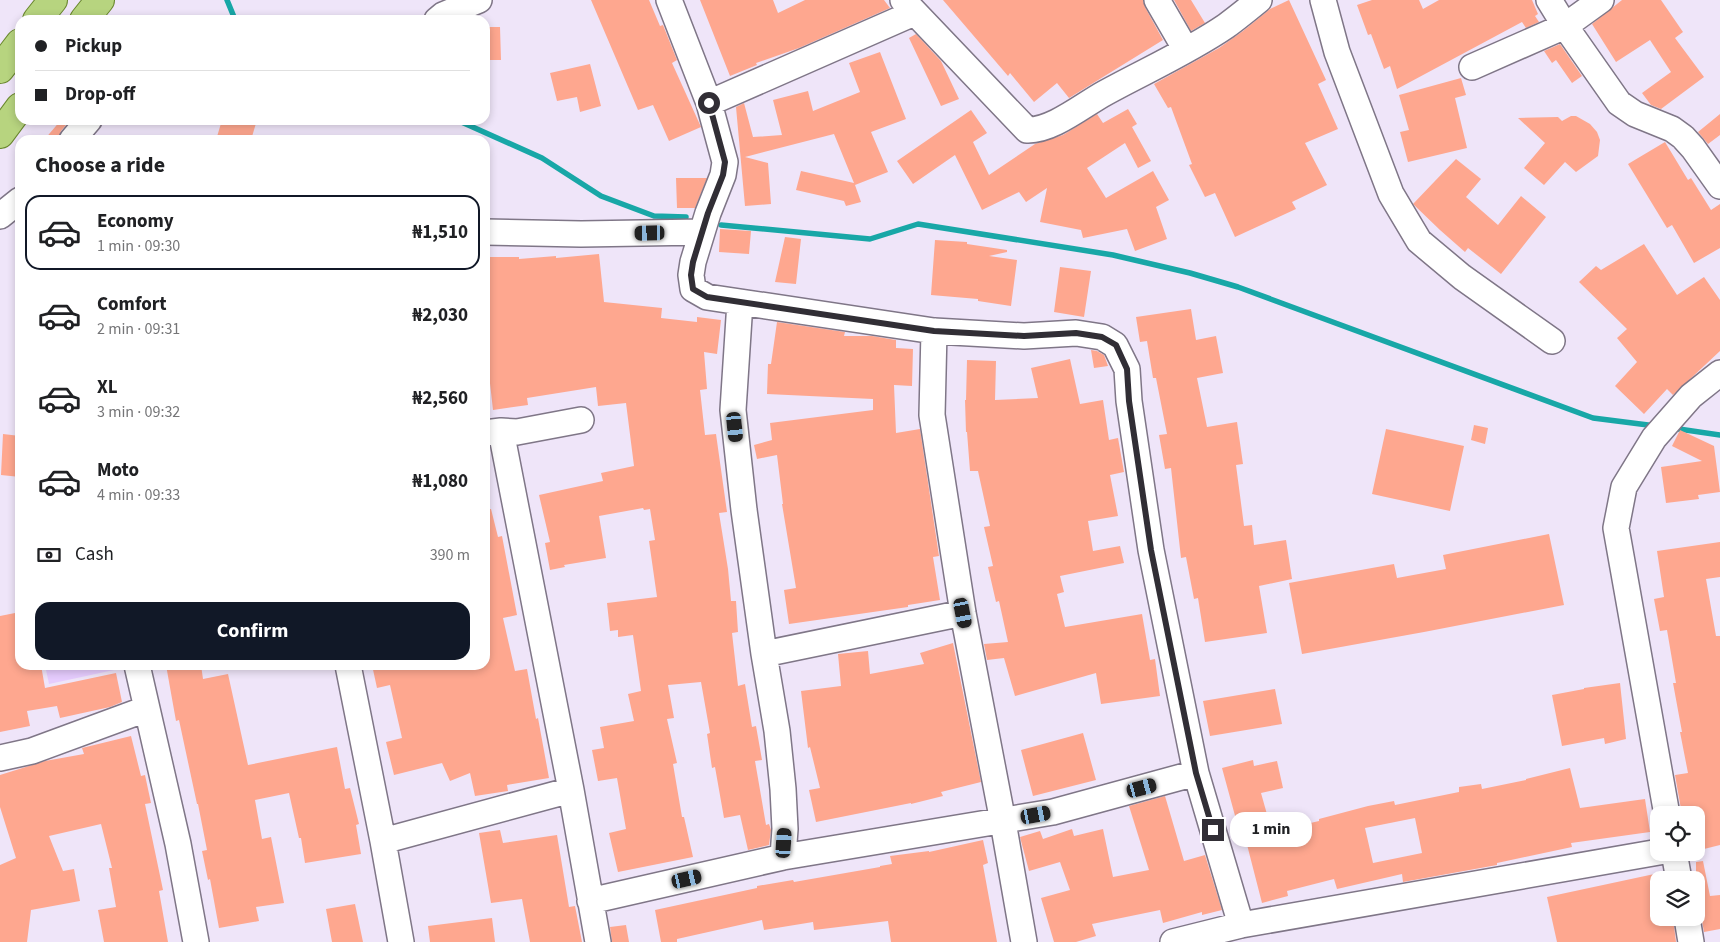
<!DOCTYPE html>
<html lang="en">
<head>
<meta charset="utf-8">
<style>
  :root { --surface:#fff; --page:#f2f2f2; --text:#202124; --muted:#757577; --line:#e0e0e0; --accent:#111827 }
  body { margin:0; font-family:"Source Sans 3",sans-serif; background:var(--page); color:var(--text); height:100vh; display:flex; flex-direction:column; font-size:19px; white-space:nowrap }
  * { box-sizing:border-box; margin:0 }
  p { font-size:16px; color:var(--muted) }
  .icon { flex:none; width:28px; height:28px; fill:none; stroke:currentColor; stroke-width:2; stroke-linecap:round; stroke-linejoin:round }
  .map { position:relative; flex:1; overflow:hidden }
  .drawer { position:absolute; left:15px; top:135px; width:475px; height:535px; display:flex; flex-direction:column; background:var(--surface); border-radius:15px; box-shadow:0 2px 8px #0003 }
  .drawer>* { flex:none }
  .banner { position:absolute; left:15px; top:15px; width:475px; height:110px; border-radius:15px; box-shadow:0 2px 8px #0003; display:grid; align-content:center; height:110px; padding:0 20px; background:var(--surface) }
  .buttons { position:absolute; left:1650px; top:806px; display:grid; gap:10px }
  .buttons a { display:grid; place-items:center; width:55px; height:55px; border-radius:10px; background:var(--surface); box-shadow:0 2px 8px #0003; font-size:25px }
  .end { position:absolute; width:22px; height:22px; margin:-11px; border:6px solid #312e35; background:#fff; box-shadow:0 0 0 2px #fff }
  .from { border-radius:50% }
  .bubble { position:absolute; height:35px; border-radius:15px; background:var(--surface); box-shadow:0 2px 8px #0003; font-size:16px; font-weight:700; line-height:35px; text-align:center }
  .car { position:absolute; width:15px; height:30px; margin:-15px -8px; border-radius:6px; box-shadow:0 0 4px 1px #0007; background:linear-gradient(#222 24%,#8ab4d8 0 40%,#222 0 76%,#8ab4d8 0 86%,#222 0) }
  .banner b { display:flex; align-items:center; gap:18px; height:48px; font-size:19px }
  .banner b+b { border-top:1px solid var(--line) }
  .banner i { width:12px; height:12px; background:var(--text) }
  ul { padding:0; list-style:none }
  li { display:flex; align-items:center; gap:15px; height:75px; margin:0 10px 8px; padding:0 10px; border:2px solid transparent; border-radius:15px }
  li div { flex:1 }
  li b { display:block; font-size:19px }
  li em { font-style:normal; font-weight:700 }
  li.current { border-color:var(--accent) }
  li>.icon { width:45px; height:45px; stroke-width:1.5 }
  h2 { padding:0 20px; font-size:22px; line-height:60px }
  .pay { display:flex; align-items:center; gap:12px; height:55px; padding:0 20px; font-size:19px }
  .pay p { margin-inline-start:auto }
  .cta { display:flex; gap:10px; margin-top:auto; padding:10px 20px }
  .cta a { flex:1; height:58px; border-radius:15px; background:var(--accent); color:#fff; font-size:20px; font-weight:700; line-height:58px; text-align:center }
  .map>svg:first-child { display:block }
  .green { fill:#e6ccfe }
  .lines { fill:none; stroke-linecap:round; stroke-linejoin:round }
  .stream { stroke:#18a7a7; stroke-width:5.5 }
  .building { fill:#fea78f; fill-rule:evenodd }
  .minor-casing { stroke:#7f7687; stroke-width:28 }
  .major-casing { stroke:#69872e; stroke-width:30 }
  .minor { stroke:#fff; stroke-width:25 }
  .major { stroke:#b7d47f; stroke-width:28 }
  .route { stroke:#312e35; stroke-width:6 }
</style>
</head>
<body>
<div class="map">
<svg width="1720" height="942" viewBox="0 0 1720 942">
  <rect width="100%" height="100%" fill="#efe5f9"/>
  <!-- green -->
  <path class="green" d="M 45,665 L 113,665 L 114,670 L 49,684 Z"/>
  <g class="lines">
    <!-- stream -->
    <path class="stream" d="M 227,0 L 234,17 L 237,20
      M 457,120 L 542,158 L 601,196 L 654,216 L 686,217
      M 721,225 L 870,239 L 918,224 L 1113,255 L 1190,273 L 1238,287 L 1593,418 L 1656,426
      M 1672,428 L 1720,435"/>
  </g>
  <!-- building -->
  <path class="building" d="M 591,0 L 649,0 L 660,26 L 663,25 L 677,60 L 672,63 L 701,127 L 669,141 L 653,105 L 638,110 Z
    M 700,0 L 773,0 L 778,13 L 805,0 L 884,0 L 890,8 L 799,48 L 756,63 L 757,65 L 730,76 Z
    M 943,0 L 1143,0 L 1145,7 L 1163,40 L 1069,98 L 1057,83 L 1034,102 L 1010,73 L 1008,76 Z
    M 1174,0 L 1191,0 L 1205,23 L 1191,31 Z
    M 1289,0 L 1326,80 L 1318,84 L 1338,129 L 1305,143 L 1327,185 L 1292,202 L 1296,209 L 1235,237 L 1215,193 L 1205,197 L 1189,165 L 1192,164 L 1171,107 L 1168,108 L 1154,84 L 1219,48 L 1243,31 L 1270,9 Z
    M 1372,0 L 1419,0 L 1423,9 L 1439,0 L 1532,0 L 1538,14 L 1535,16 L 1539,22 L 1526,28 L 1522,22 L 1397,89 L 1390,66 L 1384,69 L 1371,34 L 1368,35 L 1357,5 Z
    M 1622,0 L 1661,0 L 1683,32 L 1675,38 L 1704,77 L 1661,109 L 1651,105 L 1642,93 L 1671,72 L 1650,40 L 1616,62 L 1592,24 Z
    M 485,27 L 500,27 L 501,60 L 485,60 Z
    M 916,34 L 941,61 L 959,99 L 941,106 L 909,38 Z
    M 1560,44 L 1582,76 L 1572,83 L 1556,60 L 1552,63 L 1544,51 Z
    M 880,52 L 906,119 L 871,132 L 888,172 L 855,185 L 861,202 L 846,206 L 844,201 L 796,190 L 801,171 L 854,183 L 834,134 L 745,157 L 768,163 L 771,204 L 745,206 L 736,107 L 744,103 L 753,137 L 782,135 L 773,100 L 808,91 L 813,111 L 860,92 L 849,63 Z
    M 590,64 L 601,106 L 580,112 L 577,97 L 557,101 L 550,73 Z
    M 1461,78 L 1466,95 L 1455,98 L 1467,148 L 1408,162 L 1400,132 L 1409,130 L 1399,95 Z
    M 1128,109 L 1137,124 L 1132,127 L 1151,161 L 1138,168 L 1125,143 L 1087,168 L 1106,198 L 1153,171 L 1169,200 L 1156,207 L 1167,239 L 1135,251 L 1127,229 L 1083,238 L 1081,230 L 1040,222 L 1047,188 L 1026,202 L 1019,192 L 982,210 L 955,155 L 913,184 L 897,161 L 971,110 L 987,133 L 973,142 L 989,175 L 1035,144 L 1063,135 L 1097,114 L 1103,123 Z
    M 1720,114 L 1720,135 L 1708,144 L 1698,132 Z
    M 1571,116 L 1576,116 L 1590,124 L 1597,132 L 1600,140 L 1598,156 L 1576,172 L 1565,162 L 1544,185 L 1524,168 L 1545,143 L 1518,118 L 1558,117 L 1562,121 Z
    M 61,120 L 70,120 L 61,131 L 58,140 L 44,140 Z
    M 222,120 L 257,120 L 251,140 L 216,140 Z
    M 1665,142 L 1688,180 L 1691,178 L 1711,210 L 1720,204 L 1720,248 L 1694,263 L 1672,225 L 1667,228 L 1628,164 Z
    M 1456,159 L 1481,179 L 1466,197 L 1498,225 L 1521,196 L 1546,217 L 1501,274 L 1468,248 L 1465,252 L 1440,230 L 1413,204 Z
    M 676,178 L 707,178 L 695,208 L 677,208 Z
    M 720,229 L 751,231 L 749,254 L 719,252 Z
    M 785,237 L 801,239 L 796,284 L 775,282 Z
    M 935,240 L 967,242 L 967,244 L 1007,250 L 1007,252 L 989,256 L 1017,260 L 1011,306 L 978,301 L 978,299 L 931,295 Z
    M 1644,244 L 1677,295 L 1704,277 L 1720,300 L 1720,351 L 1673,395 L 1667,389 L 1644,414 L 1615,386 L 1637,362 L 1617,338 L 1627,329 L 1579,282 L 1596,266 L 1601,270 Z
    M 599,254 L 604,302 L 662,308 L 661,318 L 697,322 L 697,317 L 721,320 L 717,354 L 704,352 L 707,389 L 700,390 L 705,435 L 716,434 L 727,512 L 719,513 L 728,569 L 731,601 L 736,601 L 738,632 L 732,633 L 738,686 L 745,684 L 752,727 L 756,726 L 762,760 L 755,761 L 766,825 L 769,824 L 771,830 L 769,845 L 748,850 L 740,815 L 724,818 L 715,767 L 712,768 L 707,734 L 710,733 L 701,682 L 668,685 L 674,718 L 667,719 L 677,763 L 673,764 L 682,817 L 684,817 L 693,857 L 618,872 L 609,833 L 626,829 L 617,778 L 598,781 L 592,750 L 604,748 L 600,727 L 634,721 L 628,694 L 641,691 L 633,635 L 618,637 L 618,630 L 610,631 L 607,603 L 657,597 L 649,541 L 655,540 L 650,509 L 644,510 L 643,508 L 599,516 L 606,558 L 564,565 L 565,567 L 550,570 L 545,543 L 550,542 L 539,495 L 603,481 L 601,473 L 634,466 L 626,403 L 598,406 L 596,387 L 527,398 L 528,405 L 493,410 L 485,339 L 485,335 L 490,334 L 489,257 L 519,257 L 519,259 L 556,256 L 556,258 Z
    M 1060,267 L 1091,271 L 1084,317 L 1054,312 Z
    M 1191,309 L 1196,340 L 1216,336 L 1223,373 L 1197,378 L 1207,427 L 1237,422 L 1243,464 L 1236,465 L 1244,526 L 1252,525 L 1254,545 L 1286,540 L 1292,579 L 1259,586 L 1267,633 L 1205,642 L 1198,598 L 1194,599 L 1186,557 L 1181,558 L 1171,468 L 1165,469 L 1159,435 L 1167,434 L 1156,378 L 1153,378 L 1147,341 L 1140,342 L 1136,317 Z
    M 777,322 L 845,332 L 844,336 L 872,336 L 896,340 L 896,348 L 913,349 L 912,386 L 894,385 L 896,433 L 920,429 L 939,556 L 933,557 L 940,600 L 908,605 L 908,607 L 789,624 L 784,590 L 796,588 L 782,504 L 783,504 L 777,455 L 757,459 L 754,445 L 772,440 L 770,423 L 873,410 L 873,399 L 767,394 L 768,364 L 771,364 Z
    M 1091,350 L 1097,351 L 1104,355 L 1108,366 L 1094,368 Z
    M 1070,359 L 1080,404 L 1103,400 L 1109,440 L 1118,438 L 1124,472 L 1110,475 L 1118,516 L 1088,521 L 1093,551 L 1120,546 L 1124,563 L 1060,576 L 1064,592 L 1057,594 L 1065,627 L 1142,614 L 1150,660 L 1155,659 L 1160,696 L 1101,704 L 1096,673 L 1015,696 L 1004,658 L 987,660 L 984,644 L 1008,642 L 999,601 L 996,602 L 988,567 L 993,566 L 984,527 L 990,526 L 978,471 L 970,471 L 967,432 L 966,432 L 965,400 L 966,400 L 967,360 L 996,361 L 995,400 L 1038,398 L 1031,368 Z
    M 1474,425 L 1488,428 L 1485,444 L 1471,440 Z
    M 1386,429 L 1464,446 L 1450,511 L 1372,494 Z
    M 1680,430 L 1714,446 L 1720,492 L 1698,495 L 1699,499 L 1666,503 L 1661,467 L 1702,461 L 1672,446 Z
    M 3,434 L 20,436 L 20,477 L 1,475 Z
    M 485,509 L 491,509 L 498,537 L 502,536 L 517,615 L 503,618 L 515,671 L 527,669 L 536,719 L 538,718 L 549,778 L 507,785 L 508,791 L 475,796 L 470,773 L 450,781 L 442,763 L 394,775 L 386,742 L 402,738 L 390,685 L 377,688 L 372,665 L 485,665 Z
    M 1549,534 L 1564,605 L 1424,632 L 1302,654 L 1289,583 L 1394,564 L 1397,578 L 1446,569 L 1443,555 Z
    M 1720,542 L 1720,577 L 1706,579 L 1716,636 L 1720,636 L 1720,845 L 1704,849 L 1695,807 L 1681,809 L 1675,775 L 1688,773 L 1680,732 L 1682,732 L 1673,683 L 1676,683 L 1667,630 L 1660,631 L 1654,599 L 1664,597 L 1657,551 Z
    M 20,612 L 20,665 L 41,665 L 45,688 L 116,673 L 122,702 L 110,707 L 60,718 L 57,706 L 27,711 L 30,726 L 0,732 L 0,616 Z
    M 953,643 L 981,782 L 941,792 L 943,796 L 911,804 L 911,803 L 816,822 L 809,790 L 820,788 L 810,747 L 808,748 L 801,691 L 841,686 L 838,654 L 868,651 L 870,674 L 924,664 L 920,653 Z
    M 166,665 L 201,665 L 203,679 L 228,674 L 248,765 L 337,747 L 345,789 L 350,788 L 359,824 L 356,825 L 361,854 L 305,863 L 301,838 L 299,838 L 289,793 L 255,800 L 262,839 L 271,837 L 284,903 L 256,907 L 259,921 L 219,928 L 210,879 L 208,880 L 202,851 L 207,850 L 198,804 L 197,804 L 179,720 L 176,721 Z
    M 1620,683 L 1626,739 L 1605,744 L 1604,738 L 1562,746 L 1552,695 L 1584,689 L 1584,688 Z
    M 1275,689 L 1282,724 L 1210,736 L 1203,701 Z
    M 1083,733 L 1096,780 L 1033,796 L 1021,750 Z
    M 131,736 L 141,776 L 145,775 L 151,803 L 145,804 L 163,890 L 159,891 L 168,942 L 104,942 L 98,910 L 116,907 L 109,868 L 112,868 L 101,824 L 49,836 L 63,871 L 74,869 L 80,901 L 31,910 L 27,942 L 0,942 L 0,865 L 16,858 L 0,807 L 0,775 L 45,761 L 84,754 L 82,748 Z
    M 1253,760 L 1254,766 L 1277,761 L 1283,788 L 1261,793 L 1272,832 L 1319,821 L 1319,819 L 1368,806 L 1394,801 L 1395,805 L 1459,792 L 1459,787 L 1481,784 L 1482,789 L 1526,780 L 1526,779 L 1570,768 L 1580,808 L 1645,799 L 1650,832 L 1571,843 L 1572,847 L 1497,863 L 1497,865 L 1403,882 L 1402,874 L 1337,889 L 1334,879 L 1287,891 L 1288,896 L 1262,903 L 1244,833 L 1240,834 L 1222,768 ZM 1415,818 L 1422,853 L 1373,863 L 1365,828 Z
    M 1165,796 L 1184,861 L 1205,855 L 1222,910 L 1202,915 L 1202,912 L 1163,923 L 1160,910 L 1092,924 L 1096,936 L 1076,942 L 1054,942 L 1041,898 L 1070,890 L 1060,862 L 1029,871 L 1020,837 L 1040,831 L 1043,839 L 1072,829 L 1074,836 L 1103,829 L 1113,877 L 1149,870 L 1129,806 Z
    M 500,830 L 503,843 L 557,835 L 569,907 L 575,906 L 582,942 L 530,942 L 522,899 L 491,903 L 479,833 Z
    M 983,840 L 988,863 L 983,865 L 997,942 L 891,942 L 888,921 L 814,930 L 813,922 L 764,930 L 762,920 L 677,939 L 677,942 L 661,942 L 655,910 L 757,888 L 757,886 L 793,880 L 794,882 L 880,867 L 880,866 L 892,864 L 890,856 L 929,851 L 929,852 Z
    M 1703,861 L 1710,896 L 1720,895 L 1720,929 L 1704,932 L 1701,915 L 1696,907 L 1696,862 Z
    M 1659,873 L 1659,918 L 1673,918 L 1676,942 L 1557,942 L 1547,897 Z
    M 355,904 L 363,942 L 332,942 L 326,909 Z
    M 492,918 L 495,942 L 430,942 L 428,926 Z
    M 626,925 L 629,942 L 612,942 L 610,927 Z"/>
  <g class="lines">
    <defs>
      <path id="minor" d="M 669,0 L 709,103 L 725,162 L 723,175 L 708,213 L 693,262 L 691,275 L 693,289 L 707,297 L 934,331 L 1024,336 L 1076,333 L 1102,337 L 1115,345 L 1127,369 L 1129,401 L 1151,550 L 1196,773 L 1241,925
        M 903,0 L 1027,130 C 1052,131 1083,105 1105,93 C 1145,71 1188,52 1226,26 C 1237,18 1248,9 1259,0
        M 1157,0 L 1186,50
        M 1323,0 L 1337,52 L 1391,194 L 1419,241 L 1462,277 L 1552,341
        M 1549,0 L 1565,26 L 1619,103 L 1635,114 L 1672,129 L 1683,137 L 1693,148 L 1720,186
        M 437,20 L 443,15 L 479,0
        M 1472,67 L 1565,26 L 1601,0
        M 709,103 L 914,13
        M 72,140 L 89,120
        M 0,216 L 20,200
        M 485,232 L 581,234 L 702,232
        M 740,302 L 733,410 L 744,510 L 764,654 L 777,731 L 783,789 L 785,829 L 783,857
        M 934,331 L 932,415 L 963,613 L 1003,822 L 1024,942
        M 501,431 L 571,790 L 598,942
        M 485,433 L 501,431 L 517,432 L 581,420
        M 764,654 L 963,613
        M 137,665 L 178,844 L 196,942
        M 348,665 L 383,841 L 401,942
        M 0,758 L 32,751 L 146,709
        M 1667,815 L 1616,528 L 1624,487 L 1654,438 L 1691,396 L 1720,373
        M 383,841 L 571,790
        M 1674,852 L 1679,880
        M 590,901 L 783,857 L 1053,812 L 1196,773
        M 1687,918 L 1691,942
        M 1173,942 L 1241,925 L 1659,852"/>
      <path id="major" d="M 37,20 L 53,0
        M 84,20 L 100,0
        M 0,69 L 20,43
        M 0,134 L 20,107"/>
    </defs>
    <!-- minor casing -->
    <use href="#minor" class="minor-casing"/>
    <!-- major casing -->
    <use href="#major" class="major-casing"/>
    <!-- minor -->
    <use href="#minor" class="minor"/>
    <!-- major -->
    <use href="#major" class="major"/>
  </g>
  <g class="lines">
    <!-- route -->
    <path class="route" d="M 709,103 L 725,162 L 723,175 L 708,213 L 693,262 L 691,275 L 693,289 L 707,297 L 934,331 L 1024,336 L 1076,333 L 1102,337 L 1116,345 L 1127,369 L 1129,401 L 1151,550 L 1196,773 L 1213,830"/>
  </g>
</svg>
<div class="buttons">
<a><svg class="icon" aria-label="locate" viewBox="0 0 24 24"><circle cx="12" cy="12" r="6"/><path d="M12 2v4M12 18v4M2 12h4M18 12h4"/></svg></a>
<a><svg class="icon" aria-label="layers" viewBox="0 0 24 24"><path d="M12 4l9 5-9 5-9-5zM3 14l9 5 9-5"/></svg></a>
</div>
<i class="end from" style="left:709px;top:103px"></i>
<i class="end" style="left:1213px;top:830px"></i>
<div class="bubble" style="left:1230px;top:812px;width:82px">1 min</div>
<i class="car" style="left:650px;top:233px;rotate:269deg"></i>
<i class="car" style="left:735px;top:427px;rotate:174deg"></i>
<i class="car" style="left:963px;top:613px;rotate:169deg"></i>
<i class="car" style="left:1142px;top:788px;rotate:75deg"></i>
<i class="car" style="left:1036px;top:815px;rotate:79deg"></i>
<i class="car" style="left:784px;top:843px;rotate:4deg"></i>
<i class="car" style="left:687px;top:879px;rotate:77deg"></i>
<div class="banner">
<b><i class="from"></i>Pickup</b>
<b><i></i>Drop-off</b>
</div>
<section class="drawer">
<h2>Choose a ride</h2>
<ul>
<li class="current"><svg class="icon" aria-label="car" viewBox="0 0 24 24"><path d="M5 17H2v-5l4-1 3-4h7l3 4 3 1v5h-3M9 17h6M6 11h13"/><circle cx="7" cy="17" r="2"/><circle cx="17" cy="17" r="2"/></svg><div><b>Economy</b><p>1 min · 09:30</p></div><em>₦1,510</em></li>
<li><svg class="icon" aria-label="car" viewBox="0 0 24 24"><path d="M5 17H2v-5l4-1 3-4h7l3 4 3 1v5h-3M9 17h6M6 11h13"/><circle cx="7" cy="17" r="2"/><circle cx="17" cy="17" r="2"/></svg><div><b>Comfort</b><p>2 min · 09:31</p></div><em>₦2,030</em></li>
<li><svg class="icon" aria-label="car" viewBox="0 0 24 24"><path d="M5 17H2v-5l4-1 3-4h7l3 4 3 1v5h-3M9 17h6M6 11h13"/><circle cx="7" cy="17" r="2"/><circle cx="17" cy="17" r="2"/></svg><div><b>XL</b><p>3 min · 09:32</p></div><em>₦2,560</em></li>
<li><svg class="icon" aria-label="car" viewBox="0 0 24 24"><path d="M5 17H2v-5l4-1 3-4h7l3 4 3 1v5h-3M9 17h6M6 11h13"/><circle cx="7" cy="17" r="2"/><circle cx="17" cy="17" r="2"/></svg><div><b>Moto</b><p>4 min · 09:33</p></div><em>₦1,080</em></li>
</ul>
<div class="pay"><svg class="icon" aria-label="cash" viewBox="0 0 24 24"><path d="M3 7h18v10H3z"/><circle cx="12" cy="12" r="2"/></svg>Cash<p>390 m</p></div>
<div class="cta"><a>Confirm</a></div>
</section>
</div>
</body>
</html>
